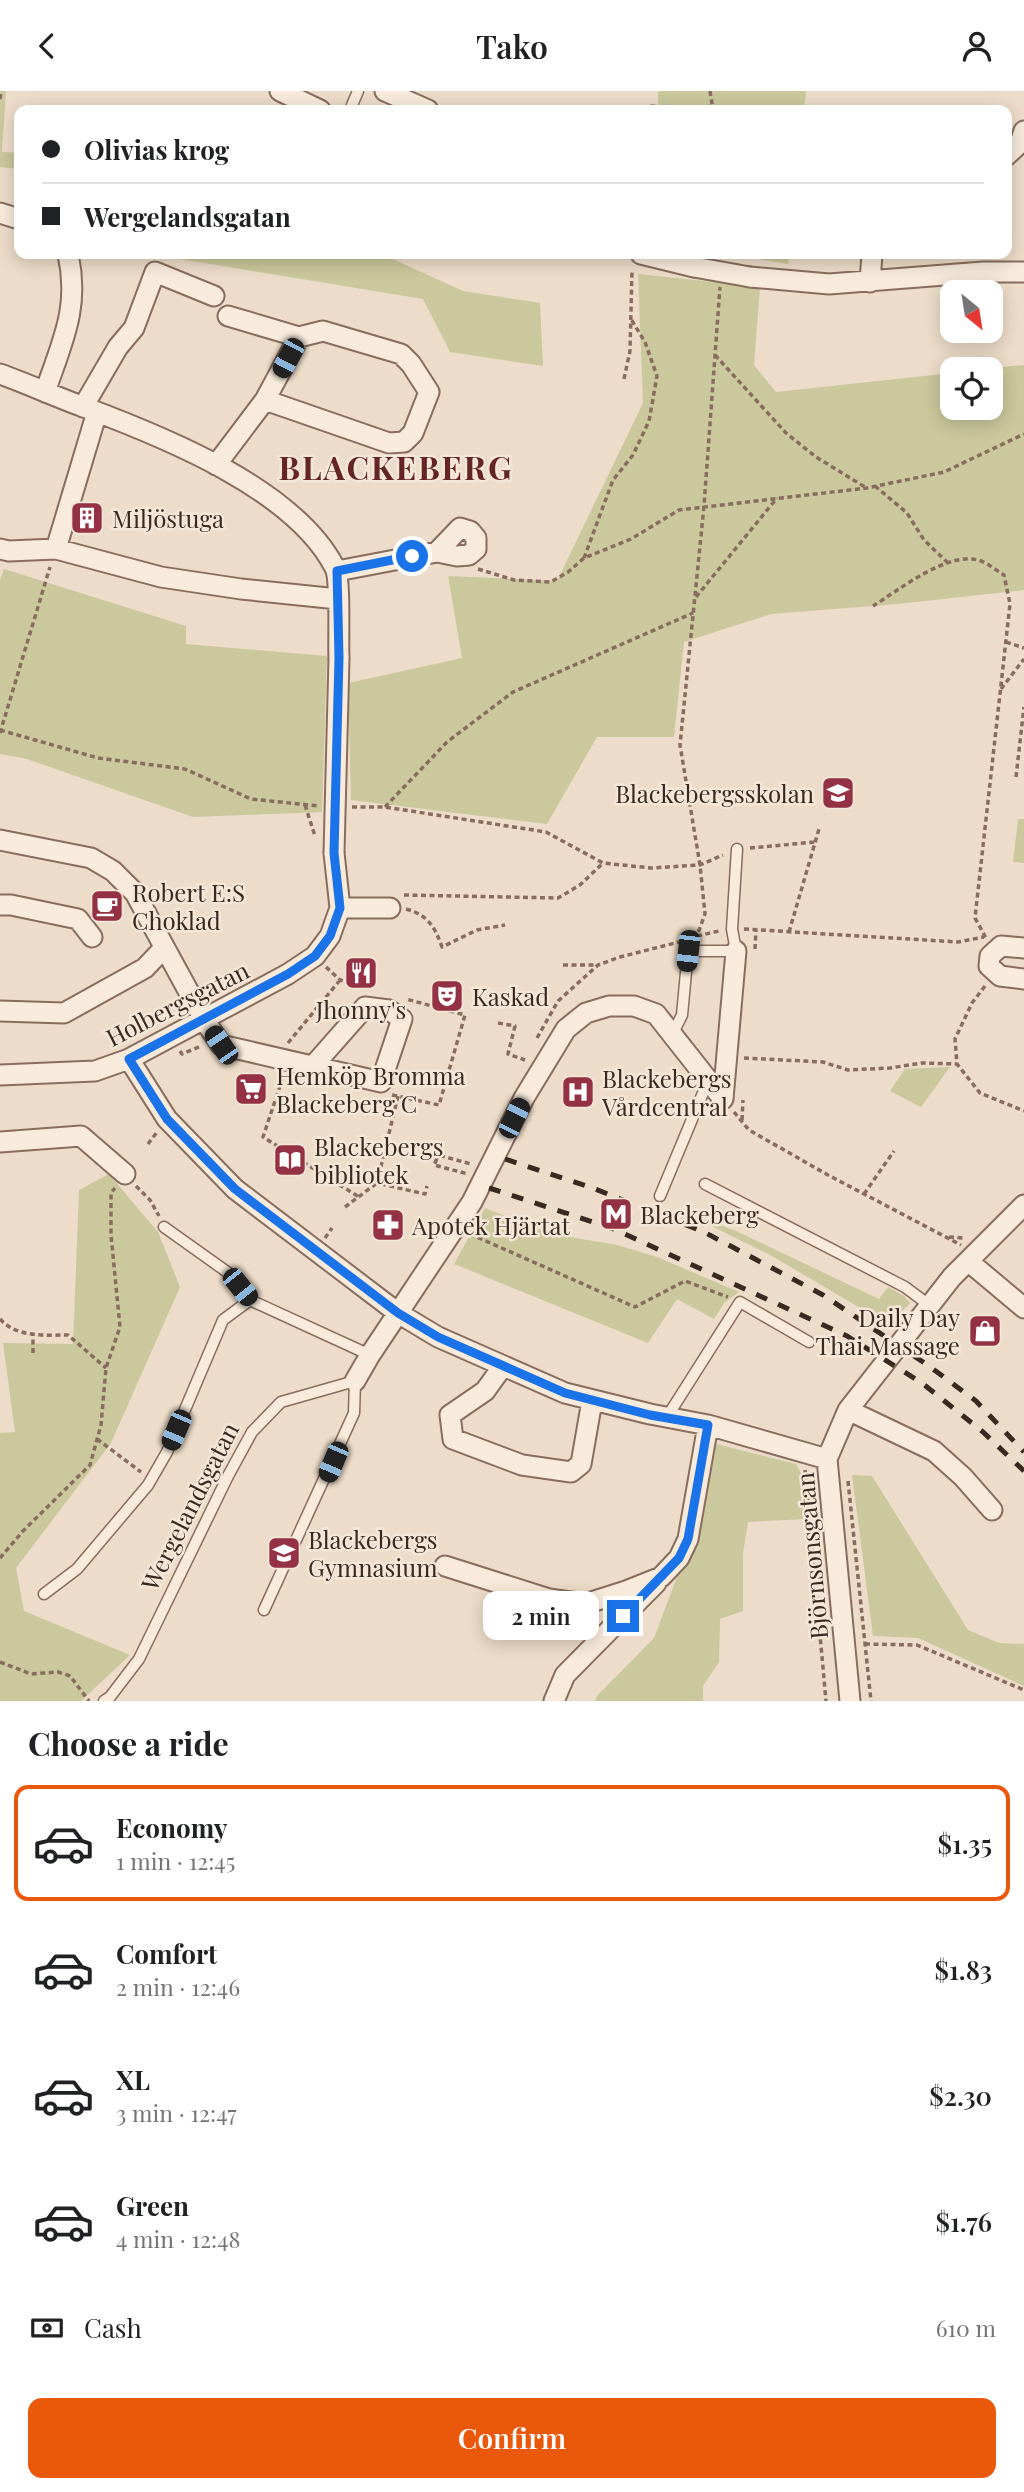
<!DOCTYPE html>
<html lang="en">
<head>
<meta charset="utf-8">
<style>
  :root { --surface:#fff; --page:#f2f2f2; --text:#202124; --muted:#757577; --line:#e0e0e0; --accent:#ea580c }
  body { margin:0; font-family:"Playfair Display",serif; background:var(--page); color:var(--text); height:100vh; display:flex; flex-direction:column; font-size:26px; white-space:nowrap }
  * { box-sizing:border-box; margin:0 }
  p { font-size:23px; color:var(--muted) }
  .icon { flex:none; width:38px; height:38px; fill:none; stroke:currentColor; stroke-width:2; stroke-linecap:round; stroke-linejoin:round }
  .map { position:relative; height:1610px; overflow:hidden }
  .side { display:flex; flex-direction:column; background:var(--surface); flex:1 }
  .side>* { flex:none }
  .banner { position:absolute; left:14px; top:14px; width:998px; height:154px; border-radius:14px; box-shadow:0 4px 18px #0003; display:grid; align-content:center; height:154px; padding:0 28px; background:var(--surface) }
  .needle { width:46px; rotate:150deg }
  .tools { position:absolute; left:940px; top:189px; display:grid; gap:14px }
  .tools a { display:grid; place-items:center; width:63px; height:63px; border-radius:14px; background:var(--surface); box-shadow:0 4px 18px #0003; font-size:35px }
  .end { position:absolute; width:32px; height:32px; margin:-16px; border:9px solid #1a73e8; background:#fff; box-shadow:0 0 0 4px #fff }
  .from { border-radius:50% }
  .bubble { position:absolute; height:49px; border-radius:14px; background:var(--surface); box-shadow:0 4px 18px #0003; font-size:23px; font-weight:600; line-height:49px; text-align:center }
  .car { position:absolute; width:21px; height:42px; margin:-21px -10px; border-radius:9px; box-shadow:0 0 5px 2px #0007; background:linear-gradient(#222 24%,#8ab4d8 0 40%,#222 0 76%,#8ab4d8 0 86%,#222 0) }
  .banner b { display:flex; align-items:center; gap:24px; height:66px; font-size:26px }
  .banner b+b { border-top:2px solid var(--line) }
  .banner i { width:18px; height:18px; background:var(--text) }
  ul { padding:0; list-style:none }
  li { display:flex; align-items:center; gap:21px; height:116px; margin:0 14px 10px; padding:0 14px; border:4px solid transparent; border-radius:14px }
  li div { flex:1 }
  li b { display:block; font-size:26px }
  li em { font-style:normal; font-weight:600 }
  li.active { border-color:var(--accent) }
  li>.icon { width:63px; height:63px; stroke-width:1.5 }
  h2 { padding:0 28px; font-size:32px; line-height:84px }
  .pay { display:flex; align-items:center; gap:18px; height:77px; padding:0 28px; font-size:26px }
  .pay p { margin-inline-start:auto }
  .button { display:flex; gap:14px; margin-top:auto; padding:14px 28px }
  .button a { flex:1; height:80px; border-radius:14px; background:var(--accent); color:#fff; font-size:28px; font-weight:600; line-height:80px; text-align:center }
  header { display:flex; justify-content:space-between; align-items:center; height:91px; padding:0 28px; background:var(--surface); font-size:32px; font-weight:600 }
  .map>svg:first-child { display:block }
  .green { fill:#cbc89d }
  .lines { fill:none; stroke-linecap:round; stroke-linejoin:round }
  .service-casing { stroke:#886d5e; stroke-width:13 }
  .minor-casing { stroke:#886d5e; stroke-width:23 }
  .path { stroke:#886d5e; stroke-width:3.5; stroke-dasharray:5 3.5; stroke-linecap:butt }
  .service { stroke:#f8ebdc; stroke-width:10 }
  .minor { stroke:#f8ebdc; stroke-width:19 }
  .rail { stroke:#3a2921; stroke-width:5; stroke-dasharray:12 12; stroke-linecap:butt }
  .minor-bridge-casing { stroke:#886d5e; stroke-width:23; stroke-linecap:butt }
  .minor-bridge { stroke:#f8ebdc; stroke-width:19 }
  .route { stroke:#1a73e8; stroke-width:9 }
  .labels { text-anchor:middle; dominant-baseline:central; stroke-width:5; stroke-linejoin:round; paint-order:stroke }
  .poi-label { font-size:24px; fill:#3a2921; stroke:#f4e7d8; text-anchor:start }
  .street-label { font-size:24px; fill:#3a2921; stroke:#f4e7d8 }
  .district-label { font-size:32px; font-weight:bold; letter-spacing:2px; fill:#642523; stroke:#f4e7d8 }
</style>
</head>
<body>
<header><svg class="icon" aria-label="back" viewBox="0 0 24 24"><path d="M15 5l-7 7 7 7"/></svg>Tako<svg class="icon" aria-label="person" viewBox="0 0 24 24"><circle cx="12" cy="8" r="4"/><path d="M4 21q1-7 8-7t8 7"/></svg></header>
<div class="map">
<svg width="1024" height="1610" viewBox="0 0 1024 1610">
  <rect width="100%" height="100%" fill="#eddcc9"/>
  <!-- green -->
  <path class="green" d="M 0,0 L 6,0 L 2,61 L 19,62 L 19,78 L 0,76 Z
    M 658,0 L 806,0 L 804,19 L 658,19 Z
    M 177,163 L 382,163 L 463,200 L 540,212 L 543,275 L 450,261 L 423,208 L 179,168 Z
    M 728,163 L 790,163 L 788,173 Z
    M 638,183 L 760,196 L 754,274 L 776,301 L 952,282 L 952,317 L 990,317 L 990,278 L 984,278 L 1024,274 L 1024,499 L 898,513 L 771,523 L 684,551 L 674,646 L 597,646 L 547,733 L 351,709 L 348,592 L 462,567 L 448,485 L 557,490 L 643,312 Z
    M 4,478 L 186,535 L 186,553 L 327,565 L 322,721 L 193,726 L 27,668 L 0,663 L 0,489 Z
    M 1018,728 L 1024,728 L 1024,772 L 1013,771 Z
    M 950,976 L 921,1016 L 890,1000 L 905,978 Z
    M 109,1083 L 158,1141 L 180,1196 L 111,1352 L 16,1477 L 24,1520 L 130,1564 L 81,1610 L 0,1610 L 0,1342 L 15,1341 L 3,1252 L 73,1253 L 79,1099 Z
    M 485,1117 L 552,1143 L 617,1154 L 657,1166 L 739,1201 L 725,1211 L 714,1228 L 677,1208 L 648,1252 L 454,1173 Z
    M 677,1118 L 736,1140 L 879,1208 L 888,1196 L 904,1205 L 910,1212 L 889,1234 L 772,1165 Z
    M 713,1352 L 796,1373 L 801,1382 L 804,1428 L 748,1431 L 743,1462 L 743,1520 L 720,1528 L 719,1571 L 703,1595 L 703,1610 L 595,1610 L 597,1605 L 654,1547 L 683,1470 Z
    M 852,1384 L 872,1385 L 968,1539 L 999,1552 L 1024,1553 L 1024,1595 L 918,1547 L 873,1545 Z"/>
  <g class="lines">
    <defs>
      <path id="service" d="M 350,19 L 358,0
        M 672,944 L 682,924 L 688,860 L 736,860 L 732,838 L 737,758
        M 705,1093 L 905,1196 L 929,1214
        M 660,1105 L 708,990
        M 164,1136 L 230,1183 L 250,1209 L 370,1264
        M 667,1326 L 740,1211 L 809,1251
        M 44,1503 L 77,1478 L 148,1394 L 167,1361 L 223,1229 L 250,1209
        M 104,1610 L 110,1606 L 139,1568 L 228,1385 L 252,1341 L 281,1311 L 355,1290 L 354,1322 L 264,1519"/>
      <path id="minor" d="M 280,0 L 320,19
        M 385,0 L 428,19
        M 1006,65 L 1020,52 L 1024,40
        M 0,122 L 19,128
        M 641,163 L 694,176
        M 750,186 L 829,193 L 983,181 L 1024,181
        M 870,191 L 872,163
        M 228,225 L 299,246 L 323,240 L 401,263 L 411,273 L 429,301 L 413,342 L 404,351 L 389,352 L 265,309
        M 0,283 C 28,293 56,306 84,316 C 164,346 295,398 335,477 C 341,489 338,549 339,567
        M 45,301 C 62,251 80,217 68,163
        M 83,316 L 118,256 L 134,237 L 155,181 L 214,205
        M 97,321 L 56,458 L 161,486 L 241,498 L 338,508
        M 216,374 L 265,309 L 299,246
        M 0,458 L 9,460 L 56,458
        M 337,480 L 437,461 L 457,465 L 469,464 L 476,458 L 476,447 L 470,440 L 460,437 L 437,461
        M 0,749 L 91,767 L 113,780 L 135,802 L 203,927 L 221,954 L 381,991 L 402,928 L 389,919 L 365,916 L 313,975
        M 334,762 L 340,817
        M 0,814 L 11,814 L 78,828 L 92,846
        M 1024,857 L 1001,855 L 990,865 L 989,875 L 1000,885 L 1024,888
        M 0,920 L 64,922 L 145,877 L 164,857
        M 129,968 L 167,1028 L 235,1098 L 398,1222 L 472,1111 L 524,1007 L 566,938 L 586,922 L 609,915 L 634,915 L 656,923 L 723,1008 L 736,860
        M 0,984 L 95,980 L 129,968 L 288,883 L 315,865 L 330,845 L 340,817 L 390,817
        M 0,1051 L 81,1045 L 125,1083
        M 968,1170 L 1024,1217
        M 503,1275 L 485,1300 L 450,1324 L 453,1348 L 522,1374 L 571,1381 L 581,1373 L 592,1310
        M 355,1290 L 370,1264 L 398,1222 L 438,1246 L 565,1302 L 650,1323 L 708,1334 L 827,1368
        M 848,1319 L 934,1360 L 963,1386 L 992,1419
        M 445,1475 L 549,1508 L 585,1513 L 626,1500 L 661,1486 L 679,1467 L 688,1448 L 708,1334
        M 554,1610 L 565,1584 L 656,1492
        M 850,1610 L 827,1368 L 848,1319 L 952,1186 L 1024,1114"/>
    </defs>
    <!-- service casing -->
    <use href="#service" class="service-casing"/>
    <!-- minor casing -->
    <use href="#minor" class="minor-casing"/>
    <!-- path -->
    <path class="path" d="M 710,0 L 713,19
      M 0,8 L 1,0
      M 643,19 L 650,15 L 690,19
      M 715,264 L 786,342 L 816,366 L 865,396
      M 624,288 L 630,260 L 632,179
      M 875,395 L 907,422 L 924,449 L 948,472
      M 584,467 L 613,389 L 633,364 L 649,330 L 657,285 L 645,251 L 631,228
      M 478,478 L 514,489 L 551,491 L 568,481 L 584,467 L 631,448 L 679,419 L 867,397 L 944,381 L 1024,343
      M 696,506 L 777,407
      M 873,515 C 899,499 950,458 981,470 C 989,473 997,480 1004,484 L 1010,513 L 975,827 L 986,847
      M 1006,551 L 1024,557
      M 1001,598 L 1024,568
      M 0,639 L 98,667 L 185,678 L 251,708 L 319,715
      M 0,642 L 50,476
      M 1016,686 L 1024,616
      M 305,714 L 315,745
      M 352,716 L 385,716 L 546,741 L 603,772 L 651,777 L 700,774 L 723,764
      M 385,716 L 447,651 L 513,601 L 693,522
      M 750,757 L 815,751
      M 404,804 L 558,807 L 580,794 L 603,772
      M 406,818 C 428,824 435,836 442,856 L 477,839 L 505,834
      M 744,838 L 958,851 L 984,846
      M 789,841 L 819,738
      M 697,845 L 719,840
      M 693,846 L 697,845 L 705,823 L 700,774 L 680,654 L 704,415 L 720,196
      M 755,858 L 756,839
      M 563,874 L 596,874
      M 326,876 L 340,889 L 369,897
      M 985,895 L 972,912 L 955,948 L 957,973 L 980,1002 L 1024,1020
      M 498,932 L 515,935 L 508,963 L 525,969
      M 537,947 L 558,910 L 598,874 L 620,866 L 679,851
      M 288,952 L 340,889
      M 180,960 L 182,963 L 201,955
      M 744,967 L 823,971 L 848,979 L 890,977 L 922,972 L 957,973
      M 283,986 L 263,1046 L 359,1106
      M 392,1004 L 439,1014 L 465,924 L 406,908
      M 398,1005 L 377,1092 L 425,1103 L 427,1095
      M 734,1021 L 749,1039 L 828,1084 L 961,1154
      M 742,1029 L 743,1009
      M 148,1053 L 157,1041
      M 426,1067 L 436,1070 L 434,1074 L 468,1083
      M 436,1070 L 438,1064 L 471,1073
      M 136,1095 L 150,1109 L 159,1125
      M 864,1103 L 894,1060
      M 345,1116 L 377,1092
      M 470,1143 L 635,1216 L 685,1190 L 728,1206
      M 949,1146 L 964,1147
      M 325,1147 L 332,1137
      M 0,1228 C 17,1247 45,1244 68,1244 L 106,1277
      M 33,1262 L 33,1244
      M 97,1348 L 141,1381
      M 805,1379 L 826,1610
      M 848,1390 L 871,1610
      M 0,1467 L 23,1440 L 90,1374 L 101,1334 L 106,1277 L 120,1236 L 111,1144 L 111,1102 L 115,1097
      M 865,1553 L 917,1554 L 1024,1599
      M 0,1571 L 31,1583 L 58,1581 L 70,1585 L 89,1610"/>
    <!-- service -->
    <use href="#service" class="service"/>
    <!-- minor -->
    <use href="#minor" class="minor"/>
    <!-- rail -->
    <path class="rail" d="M 505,1068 L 590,1096 L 704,1141 L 823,1204 L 929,1275 L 976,1310 L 1024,1361
      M 489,1097 L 614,1138 L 847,1245 L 922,1292 L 983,1341 L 1024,1380"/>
    <defs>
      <path id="minor-bridge" d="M 694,176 L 750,186
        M 334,762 L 339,567"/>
    </defs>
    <!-- minor-bridge casing -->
    <use href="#minor-bridge" class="minor-bridge-casing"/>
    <!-- minor-bridge -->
    <use href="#minor-bridge" class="minor-bridge"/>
  </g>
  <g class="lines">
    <!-- route -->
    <path class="route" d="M 412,465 L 337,480 L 339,567 L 334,762 L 340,817 L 330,845 L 315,865 L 288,883 L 129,968 L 167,1028 L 235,1098 L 398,1222 L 438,1246 L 565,1302 L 650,1324 L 708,1334 L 688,1448 L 679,1467 L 623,1525"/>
  </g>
  <!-- icons -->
  <defs>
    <symbol id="building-square" viewBox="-11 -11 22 22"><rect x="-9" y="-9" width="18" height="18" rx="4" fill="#953144" stroke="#f4e7d8"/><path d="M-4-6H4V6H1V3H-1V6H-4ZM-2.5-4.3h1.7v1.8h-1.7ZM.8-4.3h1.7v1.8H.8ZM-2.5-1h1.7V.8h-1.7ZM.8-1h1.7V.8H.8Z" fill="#fff"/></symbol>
    <symbol id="school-square" viewBox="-11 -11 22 22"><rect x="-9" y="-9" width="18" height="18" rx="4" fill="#953144" stroke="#f4e7d8"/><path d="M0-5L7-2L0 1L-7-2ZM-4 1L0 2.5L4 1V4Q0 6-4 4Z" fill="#fff"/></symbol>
    <symbol id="cafe-square" viewBox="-11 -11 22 22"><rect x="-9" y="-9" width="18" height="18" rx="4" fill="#953144" stroke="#f4e7d8"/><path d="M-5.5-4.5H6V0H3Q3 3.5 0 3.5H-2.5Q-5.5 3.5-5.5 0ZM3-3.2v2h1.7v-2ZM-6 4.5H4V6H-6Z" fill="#fff"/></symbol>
    <symbol id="restaurant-square" viewBox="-11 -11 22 22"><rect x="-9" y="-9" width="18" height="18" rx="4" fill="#953144" stroke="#f4e7d8"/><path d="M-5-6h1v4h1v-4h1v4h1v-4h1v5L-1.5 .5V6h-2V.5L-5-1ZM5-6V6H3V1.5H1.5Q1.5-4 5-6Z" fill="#fff"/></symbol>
    <symbol id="theatre-square" viewBox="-11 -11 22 22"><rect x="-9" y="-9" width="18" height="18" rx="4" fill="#953144" stroke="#f4e7d8"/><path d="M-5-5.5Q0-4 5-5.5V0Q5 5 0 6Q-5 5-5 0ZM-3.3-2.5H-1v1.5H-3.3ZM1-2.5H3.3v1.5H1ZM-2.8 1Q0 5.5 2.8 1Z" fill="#fff"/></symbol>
    <symbol id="supermarket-square" viewBox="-11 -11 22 22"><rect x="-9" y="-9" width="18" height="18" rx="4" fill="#953144" stroke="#f4e7d8"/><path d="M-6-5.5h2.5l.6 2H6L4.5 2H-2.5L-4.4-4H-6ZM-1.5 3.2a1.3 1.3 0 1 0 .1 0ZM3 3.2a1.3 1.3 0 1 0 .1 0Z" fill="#fff"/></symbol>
    <symbol id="hospital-square" viewBox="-11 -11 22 22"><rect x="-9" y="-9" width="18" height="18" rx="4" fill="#953144" stroke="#f4e7d8"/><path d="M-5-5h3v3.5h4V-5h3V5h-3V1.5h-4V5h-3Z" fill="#fff"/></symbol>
    <symbol id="library-square" viewBox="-11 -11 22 22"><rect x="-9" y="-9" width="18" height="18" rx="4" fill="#953144" stroke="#f4e7d8"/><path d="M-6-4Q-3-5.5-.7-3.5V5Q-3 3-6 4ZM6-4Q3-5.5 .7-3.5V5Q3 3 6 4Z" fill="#fff"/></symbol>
    <symbol id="metro-square" viewBox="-11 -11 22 22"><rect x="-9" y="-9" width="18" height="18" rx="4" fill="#953144" stroke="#f4e7d8"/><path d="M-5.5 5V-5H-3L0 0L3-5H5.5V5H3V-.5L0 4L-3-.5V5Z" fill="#fff"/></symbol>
    <symbol id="pharmacy-square" viewBox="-11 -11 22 22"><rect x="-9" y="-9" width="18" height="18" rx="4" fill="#953144" stroke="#f4e7d8"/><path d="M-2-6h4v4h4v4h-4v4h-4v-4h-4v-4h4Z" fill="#fff"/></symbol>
    <symbol id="shop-square" viewBox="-11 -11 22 22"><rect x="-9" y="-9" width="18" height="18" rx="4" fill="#953144" stroke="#f4e7d8"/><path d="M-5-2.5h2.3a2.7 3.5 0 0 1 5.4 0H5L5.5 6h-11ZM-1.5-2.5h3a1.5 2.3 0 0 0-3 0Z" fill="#fff"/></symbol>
  </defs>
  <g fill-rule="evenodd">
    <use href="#building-square" x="68" y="408" width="38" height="38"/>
    <use href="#school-square" x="819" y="683" width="38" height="38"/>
    <use href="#cafe-square" x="88" y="796" width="38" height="38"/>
    <use href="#restaurant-square" x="342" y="863" width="38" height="38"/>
    <use href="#theatre-square" x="428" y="886" width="38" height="38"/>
    <use href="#supermarket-square" x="232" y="979" width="38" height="38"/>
    <use href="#hospital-square" x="559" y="982" width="38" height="38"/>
    <use href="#library-square" x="271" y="1050" width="38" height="38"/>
    <use href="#metro-square" x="597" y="1104" width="38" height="38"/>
    <use href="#pharmacy-square" x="369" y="1115" width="38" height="38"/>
    <use href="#shop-square" x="966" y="1221" width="38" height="38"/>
    <use href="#school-square" x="265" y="1443" width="38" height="38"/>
  </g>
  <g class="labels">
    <!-- poi labels -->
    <g class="poi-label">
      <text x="112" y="427">Miljöstuga</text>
      <text x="814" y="702" text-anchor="end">Blackebergsskolan</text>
      <text x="132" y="801">Robert E:S<tspan x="132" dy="28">Choklad</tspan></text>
      <text x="472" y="905">Kaskad</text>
      <text x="361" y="918" text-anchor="middle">Jhonny's</text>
      <text x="276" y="984">Hemköp Bromma<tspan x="276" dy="28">Blackeberg C</tspan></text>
      <text x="602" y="987">Blackebergs<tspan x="602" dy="28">Vårdcentral</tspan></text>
      <text x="314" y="1055">Blackebergs<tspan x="314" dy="28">bibliotek</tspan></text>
      <text x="640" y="1123">Blackeberg</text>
      <text x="412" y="1134">Apotek Hjärtat</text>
      <text x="960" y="1226" text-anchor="end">Daily Day<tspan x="960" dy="28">Thai Massage</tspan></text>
      <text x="308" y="1448">Blackebergs<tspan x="308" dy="28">Gymnasium</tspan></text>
    </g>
    <!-- street labels -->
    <g class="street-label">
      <text transform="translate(177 912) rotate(-27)">Holbergsgatan</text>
      <text transform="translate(189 1415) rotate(-63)">Wergelandsgatan</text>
      <text transform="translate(811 1465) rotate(-95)">Björnsonsgatan</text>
    </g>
    <!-- district labels -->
    <g class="district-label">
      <text x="396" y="375">BLACKEBERG</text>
    </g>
  </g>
</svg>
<div class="tools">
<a><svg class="needle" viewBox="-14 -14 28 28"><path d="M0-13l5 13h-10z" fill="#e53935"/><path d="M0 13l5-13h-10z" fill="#757577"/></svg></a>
<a><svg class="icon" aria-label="locate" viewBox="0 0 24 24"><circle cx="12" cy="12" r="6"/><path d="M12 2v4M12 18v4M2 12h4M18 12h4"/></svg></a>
</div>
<i class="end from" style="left:412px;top:465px"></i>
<i class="end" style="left:623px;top:1525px"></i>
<div class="bubble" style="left:483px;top:1500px;width:116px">2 min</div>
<i class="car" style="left:288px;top:267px;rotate:208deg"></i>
<i class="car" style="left:688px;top:860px;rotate:186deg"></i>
<i class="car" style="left:221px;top:954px;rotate:326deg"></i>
<i class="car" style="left:514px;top:1027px;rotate:26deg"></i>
<i class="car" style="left:240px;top:1196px;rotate:141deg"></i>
<i class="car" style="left:176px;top:1339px;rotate:203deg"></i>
<i class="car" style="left:333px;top:1371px;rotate:203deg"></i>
<div class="banner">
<b><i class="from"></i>Olivias krog</b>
<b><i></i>Wergelandsgatan</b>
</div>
</div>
<section class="side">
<h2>Choose a ride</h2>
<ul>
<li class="active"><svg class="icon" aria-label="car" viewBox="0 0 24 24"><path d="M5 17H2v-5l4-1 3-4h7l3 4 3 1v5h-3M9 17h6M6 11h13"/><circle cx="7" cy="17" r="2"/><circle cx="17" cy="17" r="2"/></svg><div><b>Economy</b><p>1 min · 12:45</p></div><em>$1.35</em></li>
<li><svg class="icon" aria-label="car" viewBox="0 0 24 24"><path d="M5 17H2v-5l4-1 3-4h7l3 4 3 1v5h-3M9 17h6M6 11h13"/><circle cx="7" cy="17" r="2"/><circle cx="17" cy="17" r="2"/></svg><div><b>Comfort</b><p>2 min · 12:46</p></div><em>$1.83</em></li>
<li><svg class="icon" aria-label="car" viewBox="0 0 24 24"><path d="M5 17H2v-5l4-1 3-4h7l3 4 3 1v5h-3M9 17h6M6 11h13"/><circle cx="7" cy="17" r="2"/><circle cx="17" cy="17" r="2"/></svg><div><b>XL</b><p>3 min · 12:47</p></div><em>$2.30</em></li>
<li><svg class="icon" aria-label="car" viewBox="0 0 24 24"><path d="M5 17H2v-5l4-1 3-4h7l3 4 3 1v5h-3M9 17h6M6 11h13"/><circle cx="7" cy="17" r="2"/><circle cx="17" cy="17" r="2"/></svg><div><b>Green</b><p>4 min · 12:48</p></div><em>$1.76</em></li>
</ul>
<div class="pay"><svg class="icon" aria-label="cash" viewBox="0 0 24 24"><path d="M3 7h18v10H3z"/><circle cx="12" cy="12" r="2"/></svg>Cash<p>610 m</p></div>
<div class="button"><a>Confirm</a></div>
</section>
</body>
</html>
